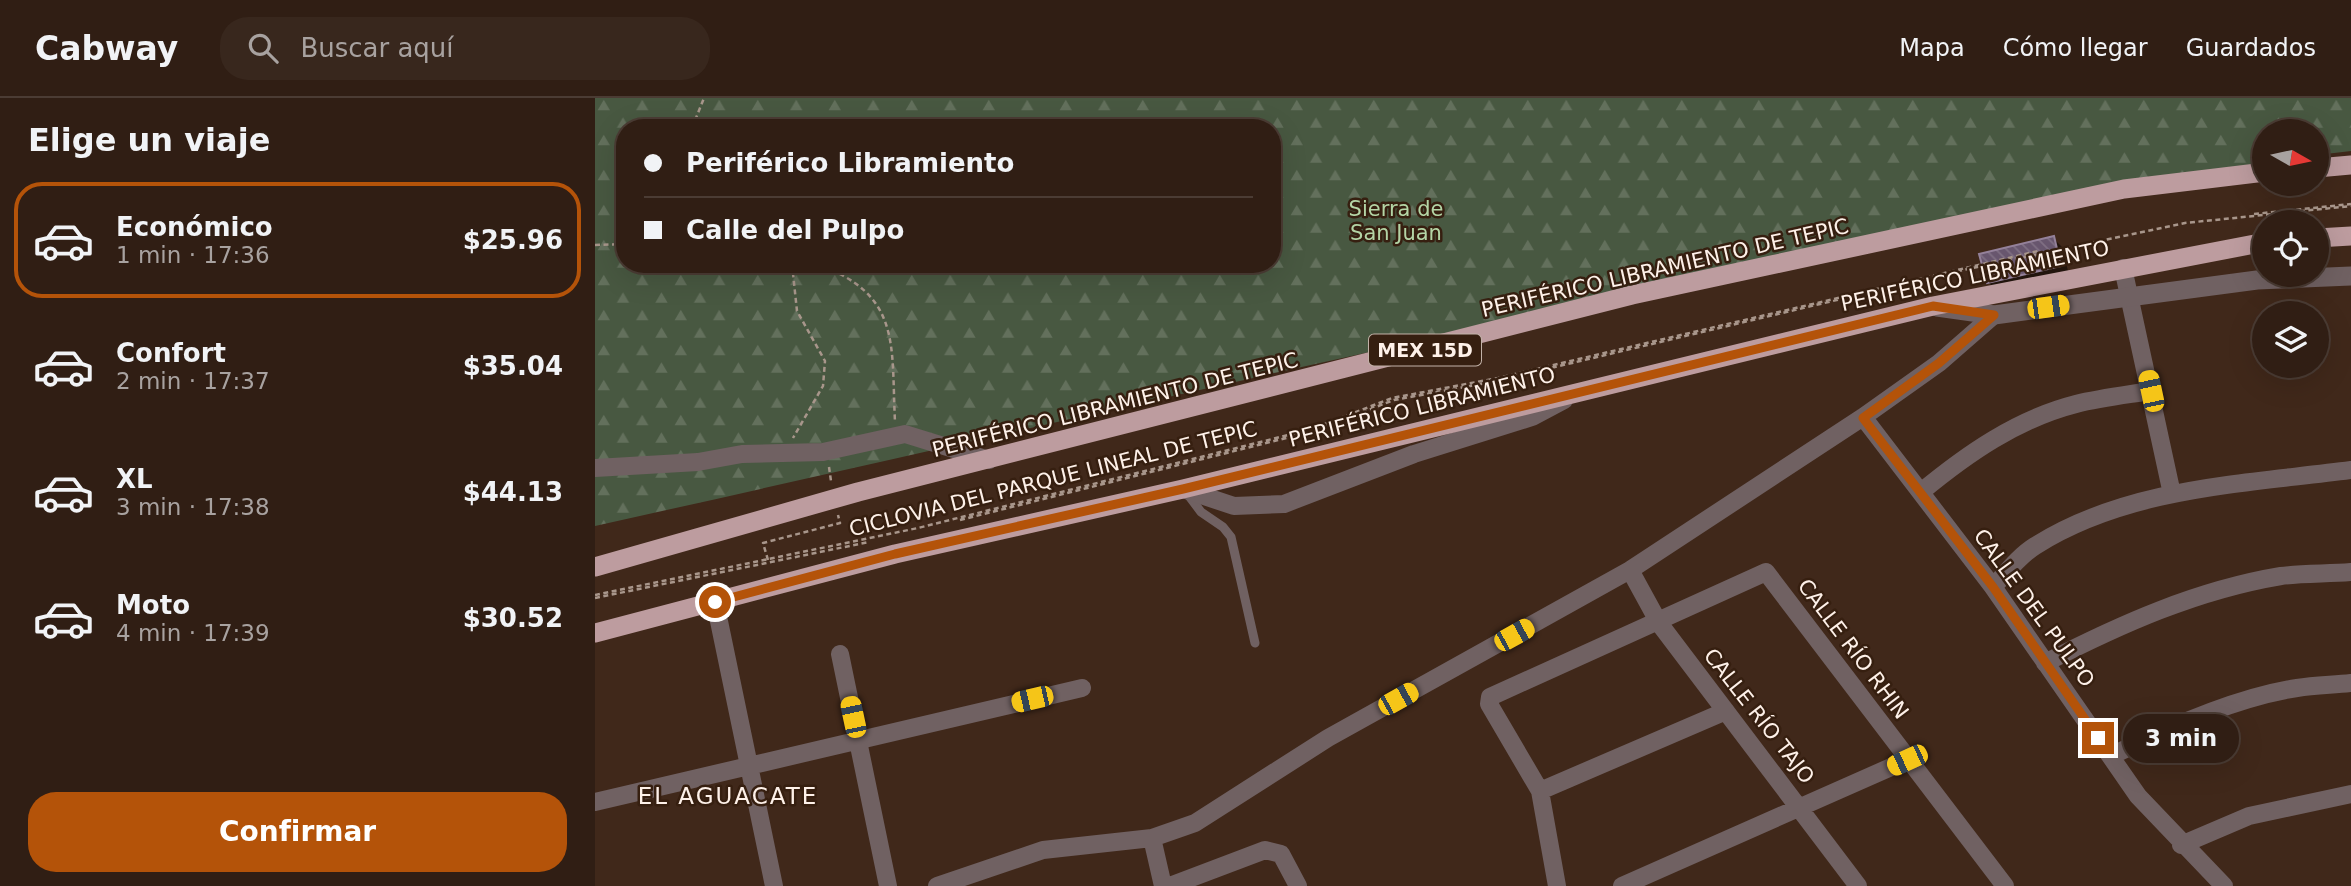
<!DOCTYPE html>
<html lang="es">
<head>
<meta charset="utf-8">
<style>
  :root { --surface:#301e14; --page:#38271d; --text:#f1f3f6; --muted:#a8a2a0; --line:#4b3c34; --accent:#b45309 }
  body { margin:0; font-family:"DejaVu Sans",sans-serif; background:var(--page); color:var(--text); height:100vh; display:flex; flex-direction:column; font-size:26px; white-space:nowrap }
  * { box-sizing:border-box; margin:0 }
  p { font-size:23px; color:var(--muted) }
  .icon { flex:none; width:38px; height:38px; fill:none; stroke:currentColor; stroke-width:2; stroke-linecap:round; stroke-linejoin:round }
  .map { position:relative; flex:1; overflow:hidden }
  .drawer { display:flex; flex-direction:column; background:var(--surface); width:595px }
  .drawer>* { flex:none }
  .guide { position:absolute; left:21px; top:21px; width:665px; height:154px; border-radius:28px; box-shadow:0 7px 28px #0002,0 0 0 2px var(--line); display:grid; align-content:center; height:154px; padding:0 28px; background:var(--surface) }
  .needle { width:46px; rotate:99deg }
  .fabs { position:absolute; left:1657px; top:21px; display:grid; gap:14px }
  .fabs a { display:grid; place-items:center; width:77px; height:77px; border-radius:50%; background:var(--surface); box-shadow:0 7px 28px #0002,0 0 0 2px var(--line); font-size:35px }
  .end { position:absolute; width:32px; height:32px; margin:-16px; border:9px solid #b45309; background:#fff; box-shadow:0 0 0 4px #fff }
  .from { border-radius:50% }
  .bubble { position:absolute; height:49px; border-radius:24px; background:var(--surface); box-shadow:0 7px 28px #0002,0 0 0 2px var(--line); font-size:23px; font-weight:600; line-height:49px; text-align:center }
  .car { position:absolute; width:21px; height:42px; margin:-21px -10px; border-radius:9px; box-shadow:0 0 5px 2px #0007; background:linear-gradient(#f5c518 24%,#345 0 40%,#f5c518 0 76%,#345 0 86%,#f5c518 0) }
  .guide b { display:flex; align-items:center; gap:24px; height:66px; font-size:26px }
  .guide b+b { border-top:2px solid var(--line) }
  .guide i { width:18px; height:18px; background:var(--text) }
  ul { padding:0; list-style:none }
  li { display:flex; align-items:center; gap:21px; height:116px; margin:0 14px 10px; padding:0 14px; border:4px solid transparent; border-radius:28px }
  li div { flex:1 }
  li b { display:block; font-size:26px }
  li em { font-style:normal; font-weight:600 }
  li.current { border-color:var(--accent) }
  li>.icon { width:63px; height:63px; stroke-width:1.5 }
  h2 { padding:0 28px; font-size:32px; line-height:84px }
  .primary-button { display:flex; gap:14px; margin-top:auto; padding:14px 28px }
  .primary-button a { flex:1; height:80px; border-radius:28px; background:var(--accent); color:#fff; font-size:28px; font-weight:600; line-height:80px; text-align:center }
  header { display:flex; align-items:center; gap:42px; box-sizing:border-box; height:98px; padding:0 35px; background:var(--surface); border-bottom:2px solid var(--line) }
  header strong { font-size:33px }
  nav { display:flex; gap:38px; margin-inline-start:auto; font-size:24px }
  .search { width:490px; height:63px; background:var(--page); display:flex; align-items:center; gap:18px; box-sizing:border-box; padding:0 24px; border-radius:28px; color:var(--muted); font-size:26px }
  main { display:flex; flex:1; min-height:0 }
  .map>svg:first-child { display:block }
  .forest { fill:url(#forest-firs); fill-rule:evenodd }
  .shadow { fill:#0007 }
  .building { fill:url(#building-back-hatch); stroke:#94819a; stroke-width:2 }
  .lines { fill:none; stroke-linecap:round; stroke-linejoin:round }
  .path { stroke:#a8968b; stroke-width:2.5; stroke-dasharray:5 3.5; stroke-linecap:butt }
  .service { stroke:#706162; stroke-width:9 }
  .minor { stroke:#706162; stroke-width:18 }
  .tertiary { stroke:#706162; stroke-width:19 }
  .trunk { stroke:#bd9c9f; stroke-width:19 }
  .route { stroke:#b45309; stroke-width:9 }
  .labels { text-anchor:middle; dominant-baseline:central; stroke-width:5; stroke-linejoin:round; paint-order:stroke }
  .shield { fill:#361f10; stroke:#c2b2a8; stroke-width:2 }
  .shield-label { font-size:19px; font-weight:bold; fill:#fef1e9 }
  .park-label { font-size:21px; fill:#b4d5a6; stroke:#361f10 }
  .street-label { font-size:21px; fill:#fef1e9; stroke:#361f10 }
  .neighbourhood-label { font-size:23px; letter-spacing:2px; fill:#fef1e9; stroke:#361f10 }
</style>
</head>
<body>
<header>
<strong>Cabway</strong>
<div class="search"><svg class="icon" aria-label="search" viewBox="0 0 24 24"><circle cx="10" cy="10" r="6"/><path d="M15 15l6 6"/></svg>Buscar aquí</div>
<nav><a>Mapa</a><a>Cómo llegar</a><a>Guardados</a></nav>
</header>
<main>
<section class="drawer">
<h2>Elige un viaje</h2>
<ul>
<li class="current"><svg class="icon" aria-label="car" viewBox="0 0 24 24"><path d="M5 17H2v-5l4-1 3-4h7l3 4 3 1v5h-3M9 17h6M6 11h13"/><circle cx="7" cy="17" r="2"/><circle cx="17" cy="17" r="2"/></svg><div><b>Económico</b><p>1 min · 17:36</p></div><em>$25.96</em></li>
<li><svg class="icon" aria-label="car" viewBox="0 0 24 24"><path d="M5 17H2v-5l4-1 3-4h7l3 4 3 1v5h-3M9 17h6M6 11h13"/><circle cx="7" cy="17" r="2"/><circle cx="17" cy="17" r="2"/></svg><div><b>Confort</b><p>2 min · 17:37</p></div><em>$35.04</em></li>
<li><svg class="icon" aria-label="car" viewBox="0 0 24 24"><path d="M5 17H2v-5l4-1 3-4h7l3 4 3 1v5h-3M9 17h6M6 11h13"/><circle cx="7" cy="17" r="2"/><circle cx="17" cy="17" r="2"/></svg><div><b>XL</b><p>3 min · 17:38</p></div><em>$44.13</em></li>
<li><svg class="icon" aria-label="car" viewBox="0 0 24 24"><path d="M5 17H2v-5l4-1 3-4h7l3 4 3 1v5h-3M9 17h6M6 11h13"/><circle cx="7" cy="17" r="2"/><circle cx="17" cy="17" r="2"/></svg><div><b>Moto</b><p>4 min · 17:39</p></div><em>$30.52</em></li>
</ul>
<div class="primary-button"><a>Confirmar</a></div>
</section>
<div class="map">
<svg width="1756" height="788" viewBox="0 0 1756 788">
  <defs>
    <pattern id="forest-firs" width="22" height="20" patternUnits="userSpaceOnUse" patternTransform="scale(1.75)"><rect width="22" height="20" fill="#485841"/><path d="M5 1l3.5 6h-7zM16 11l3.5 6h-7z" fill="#63705c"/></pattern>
    <pattern id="building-back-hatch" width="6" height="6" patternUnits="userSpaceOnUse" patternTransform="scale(1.75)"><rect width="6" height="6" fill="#68566e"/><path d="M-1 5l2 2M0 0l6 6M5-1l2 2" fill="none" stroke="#7f6f83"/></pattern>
  </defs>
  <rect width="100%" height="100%" fill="#40281a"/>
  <!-- forest -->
  <path class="forest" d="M 0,0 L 1756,0 L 1756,53 L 1722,57 L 1722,33 L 1670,33 L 1669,64 C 1110,174 556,304 0,428 ZM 30,30 L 677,30 L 677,166 L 30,166 Z"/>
  <!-- shadow -->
  <path class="shadow" d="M 1458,140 L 1467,149 L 1474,177 L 1402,193 L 1393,184 Z"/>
  <!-- building -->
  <path class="building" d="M 1459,138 L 1466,168 L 1392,185 L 1384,156 Z"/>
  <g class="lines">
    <!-- path -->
    <path class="path" d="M 97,30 L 109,0
      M 1659,116 L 1756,106
      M 0,147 L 30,146
      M 197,166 L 202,213 L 230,263 L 228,288 L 198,340
      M 221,166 C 307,196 296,246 300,324
      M 234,369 L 236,383
      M 365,422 L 719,333 L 799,302 L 897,284 L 1368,172 L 1590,125 L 1756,108
      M 173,462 L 168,445 L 245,425 L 243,417
      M 0,497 L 323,430 L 717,331 L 797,300 L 903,280 L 1443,153
      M 0,500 L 274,444"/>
    <!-- service -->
    <path class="service" d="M 591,394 L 606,414 L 628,429 L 636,439 L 660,545"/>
    <!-- minor -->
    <path class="minor" d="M 1528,170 L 1577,396
      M 1268,319 L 1398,489 L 1543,698 L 1629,788
      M 0,370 L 103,364 L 147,356 L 228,354 L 310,336 L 394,362
      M 588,391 L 639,408 L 689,406 L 819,356 L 937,319 L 969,302
      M 1326,394 C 1372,356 1422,321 1481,306 C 1505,300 1531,297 1556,293
      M 1035,472 L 1064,525 L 1263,788
      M 1398,489 C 1411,475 1424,458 1440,448 C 1533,389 1650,386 1756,372
      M 120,504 L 179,788
      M 245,556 L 293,788
      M 1450,565 C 1526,526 1602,492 1686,478 C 1709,475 1733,476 1756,474
      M 1516,658 C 1570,631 1642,599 1702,590 C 1720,587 1738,587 1756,585
      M 945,693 L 1131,613
      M 0,704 L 487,590
      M 557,740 L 568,788
      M 1586,747 L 1654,718 L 1756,696
      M 342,788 L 448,752 L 557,740 L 600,725 L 733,640 L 1035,472 L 1268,319 L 1344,265 L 1399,217
      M 575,788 L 670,752 L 686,756 L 703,788
      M 962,788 L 945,693 L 894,606 L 895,599 L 1171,474 L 1410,788
      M 1027,788 L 1312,662"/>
    <!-- tertiary -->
    <path class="tertiary" d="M 1342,209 L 1399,217 L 1662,182 L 1756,178"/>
    <!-- trunk -->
    <path class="trunk" d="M 1722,70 L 1756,67
      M 1722,140 L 1756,138
      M 0,469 L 263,394 L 1037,197 L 1529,91 L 1670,74
      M 0,535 L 300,456 L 588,391 L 1338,208 L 1670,144"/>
  </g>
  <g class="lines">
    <!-- route -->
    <path class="route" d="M 120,504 L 300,456 L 588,391 L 1338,208 L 1399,217 L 1344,265 L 1268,320 L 1398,489 L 1503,640"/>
  </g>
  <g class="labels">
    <!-- shield labels -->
    <rect class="shield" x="774" y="236.5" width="112" height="31" rx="5"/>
    <g class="shield-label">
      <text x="830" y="252">MEX 15D</text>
    </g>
    <!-- park labels -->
    <g class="park-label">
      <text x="801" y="111">Sierra de<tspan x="801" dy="24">San Juan</tspan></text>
    </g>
    <!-- street labels -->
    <g class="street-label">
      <text transform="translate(1070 170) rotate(-13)">PERIFÉRICO LIBRAMIENTO DE TEPIC</text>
      <text transform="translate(1380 178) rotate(-12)">PERIFÉRICO LIBRAMIENTO</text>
      <text transform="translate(520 307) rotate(-14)">PERIFÉRICO LIBRAMIENTO DE TEPIC</text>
      <text transform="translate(827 309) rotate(-14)">PERIFÉRICO LIBRAMIENTO</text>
      <text transform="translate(458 381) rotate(-14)">CICLOVIA DEL PARQUE LINEAL DE TEPIC</text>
      <text transform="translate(1439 510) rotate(54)">CALLE DEL PULPO</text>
      <text transform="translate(1258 551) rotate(53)">CALLE RÍO RHIN</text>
      <text transform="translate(1164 618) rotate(52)">CALLE RÍO TAJO</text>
    </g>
    <!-- neighbourhood labels -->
    <g class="neighbourhood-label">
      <text x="133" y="698">EL AGUACATE</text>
    </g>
  </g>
</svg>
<div class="fabs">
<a><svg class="needle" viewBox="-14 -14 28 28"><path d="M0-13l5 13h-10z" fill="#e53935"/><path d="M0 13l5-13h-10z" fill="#a8a2a0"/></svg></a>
<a><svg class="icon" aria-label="locate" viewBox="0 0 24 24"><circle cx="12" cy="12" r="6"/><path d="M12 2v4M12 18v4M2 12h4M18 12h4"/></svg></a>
<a><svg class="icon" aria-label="layers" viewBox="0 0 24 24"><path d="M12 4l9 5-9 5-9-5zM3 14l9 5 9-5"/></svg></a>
</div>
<i class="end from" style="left:120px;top:504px"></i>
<i class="end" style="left:1503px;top:640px"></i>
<div class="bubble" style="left:1528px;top:616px;width:116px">3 min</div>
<i class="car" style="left:1453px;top:209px;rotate:82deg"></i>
<i class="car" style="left:1556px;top:293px;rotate:348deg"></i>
<i class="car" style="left:919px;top:537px;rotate:61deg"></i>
<i class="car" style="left:437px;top:601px;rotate:257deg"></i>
<i class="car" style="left:803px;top:601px;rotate:61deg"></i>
<i class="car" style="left:258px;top:619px;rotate:348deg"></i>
<i class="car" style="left:1312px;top:662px;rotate:245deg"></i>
<div class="guide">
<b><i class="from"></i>Periférico Libramiento</b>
<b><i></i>Calle del Pulpo</b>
</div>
</div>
</main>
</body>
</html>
